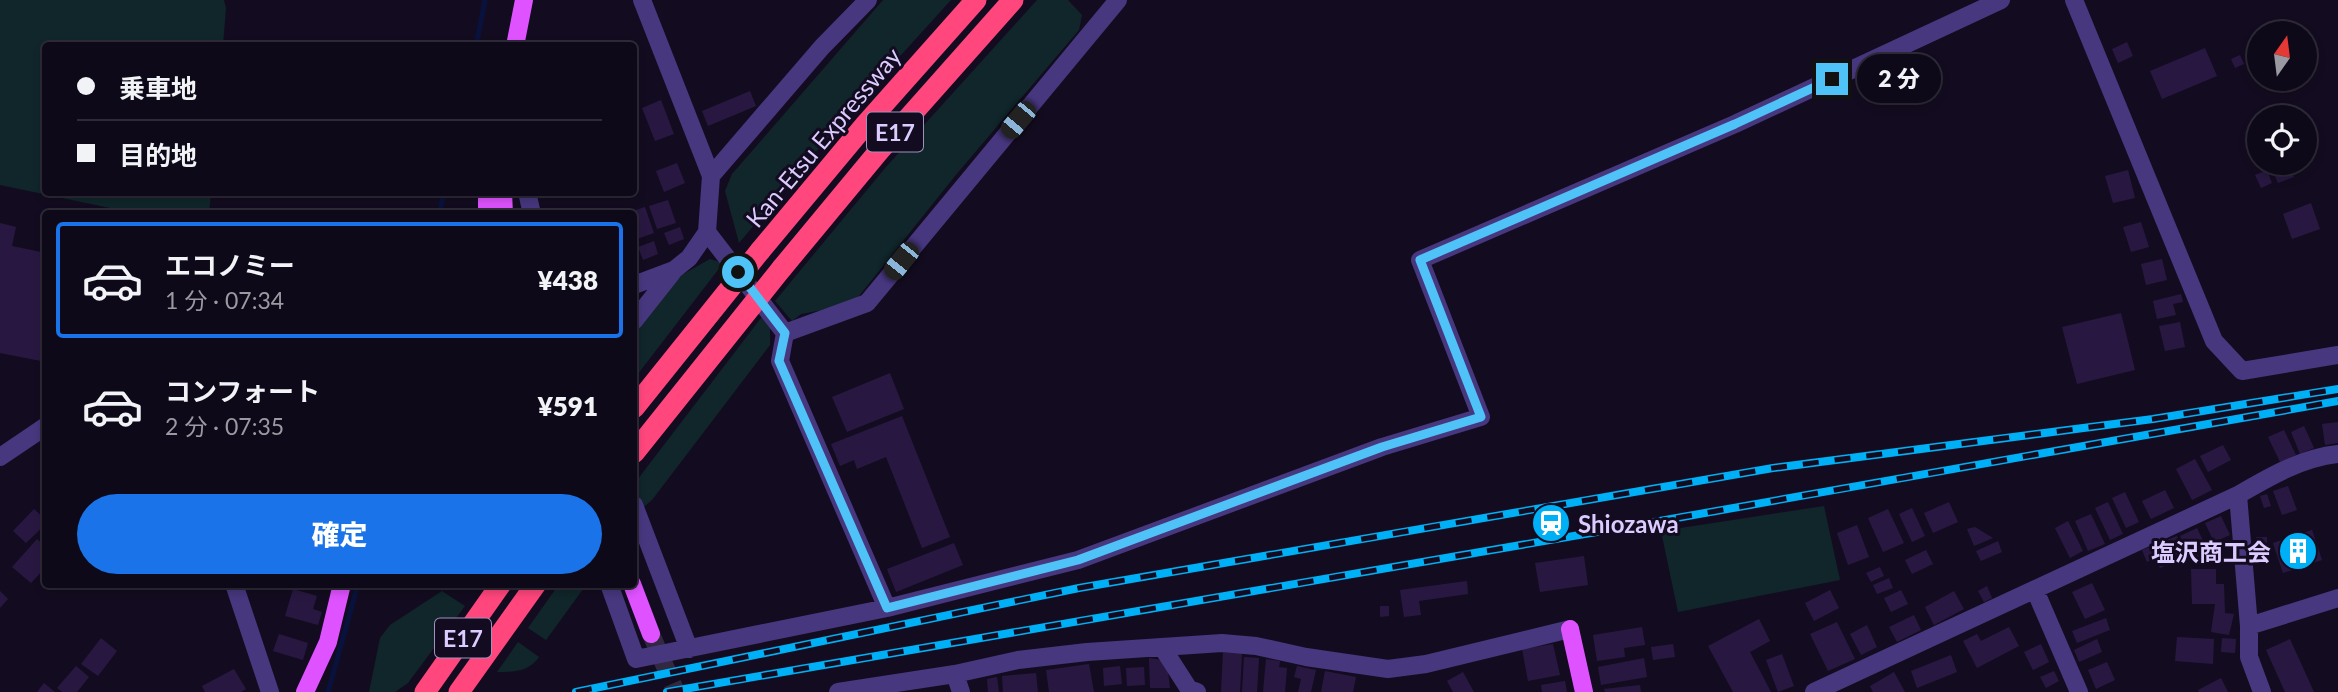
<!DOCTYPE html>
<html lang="ja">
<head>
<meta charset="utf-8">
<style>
  :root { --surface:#0e0918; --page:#1c1725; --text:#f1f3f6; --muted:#9b9aa2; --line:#2e2a37; --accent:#1a73e8 }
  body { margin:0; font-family:Lato,"Noto Sans JP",sans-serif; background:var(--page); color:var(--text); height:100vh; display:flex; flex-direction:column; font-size:26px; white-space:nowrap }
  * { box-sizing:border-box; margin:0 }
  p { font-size:23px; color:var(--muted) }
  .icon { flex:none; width:38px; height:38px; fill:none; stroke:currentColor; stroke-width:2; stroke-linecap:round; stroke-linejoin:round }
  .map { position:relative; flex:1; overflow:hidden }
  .drawer { position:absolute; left:42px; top:210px; width:595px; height:378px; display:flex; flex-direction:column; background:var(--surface); border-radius:7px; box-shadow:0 4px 10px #0003,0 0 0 2px var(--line) }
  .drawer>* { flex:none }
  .guide { position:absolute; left:42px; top:42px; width:595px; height:154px; border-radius:7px; box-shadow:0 4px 10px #0003,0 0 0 2px var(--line); display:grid; align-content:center; height:154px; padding:0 35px; background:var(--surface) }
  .needle { width:46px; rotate:14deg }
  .buttons { position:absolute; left:2247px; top:21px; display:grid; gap:14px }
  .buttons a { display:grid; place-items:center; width:70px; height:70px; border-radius:50%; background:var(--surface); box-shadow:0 4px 10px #0003,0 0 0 2px var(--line); font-size:35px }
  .end { position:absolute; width:32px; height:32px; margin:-16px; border:9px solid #4fc3f7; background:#111; box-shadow:0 0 0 4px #111 }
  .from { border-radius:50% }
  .bubble { position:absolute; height:49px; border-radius:24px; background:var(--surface); box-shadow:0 4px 10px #0003,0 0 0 2px var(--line); font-size:23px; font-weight:800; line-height:49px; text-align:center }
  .car { position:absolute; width:21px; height:42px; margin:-21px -10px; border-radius:9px; box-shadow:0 0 5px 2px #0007; background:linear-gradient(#222 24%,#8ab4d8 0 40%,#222 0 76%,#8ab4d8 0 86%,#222 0) }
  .guide b { display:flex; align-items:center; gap:24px; height:66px; font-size:26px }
  .guide b+b { border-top:2px solid var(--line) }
  .guide i { width:18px; height:18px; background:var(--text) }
  ul { padding:12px 0 0; list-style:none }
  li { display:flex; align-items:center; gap:21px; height:116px; margin:0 14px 10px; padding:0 21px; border:4px solid transparent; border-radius:7px }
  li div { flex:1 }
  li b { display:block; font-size:26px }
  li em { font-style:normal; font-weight:800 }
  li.current { border-color:var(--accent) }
  li>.icon { width:63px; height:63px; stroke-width:1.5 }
  .button { display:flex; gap:14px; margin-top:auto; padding:14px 35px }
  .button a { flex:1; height:80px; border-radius:42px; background:var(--accent); color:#fff; font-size:28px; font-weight:800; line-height:80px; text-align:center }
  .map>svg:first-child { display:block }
  .green { fill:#10262a }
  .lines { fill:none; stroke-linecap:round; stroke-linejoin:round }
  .stream { stroke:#09123c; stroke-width:5 }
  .building { fill:#281841 }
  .major-tunnel { stroke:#312941; stroke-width:18; stroke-dasharray:18 9; stroke-linecap:butt }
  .minor { stroke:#47377f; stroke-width:18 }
  .major { stroke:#de52ff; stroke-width:18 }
  .highway { stroke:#ff467d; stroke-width:21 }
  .rail-casing { stroke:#00b0f6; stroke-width:8 }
  .rail { stroke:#130c20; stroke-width:5; stroke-dasharray:16; stroke-linecap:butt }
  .highway-bridge { stroke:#ff467d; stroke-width:21 }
  .route { stroke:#4fc3f7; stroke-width:9 }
  .labels { text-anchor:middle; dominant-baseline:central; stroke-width:6; stroke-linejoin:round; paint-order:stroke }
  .shield { fill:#130c20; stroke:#9f92bc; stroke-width:2 }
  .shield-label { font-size:23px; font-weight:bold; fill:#dbcbff }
  .street-label { font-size:24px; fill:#dbcbff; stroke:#130c20 }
  .poi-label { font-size:24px; font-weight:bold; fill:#dbcbff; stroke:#130c20; text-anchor:start }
</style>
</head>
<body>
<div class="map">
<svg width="2338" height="692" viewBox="0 0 2338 692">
  <rect width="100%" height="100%" fill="#130c20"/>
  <!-- green -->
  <path class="green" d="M 0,0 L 224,0 L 226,8 L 223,45 L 46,46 L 46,192 L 211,193 L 209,213 L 134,213 L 0,185 Z
    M 883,0 L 951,0 L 853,108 L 739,243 L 725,191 L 732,174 Z
    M 1037,0 L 1068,0 L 1082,15 L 1079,30 L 955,176 L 859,296 L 844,306 L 801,314 L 792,321 L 775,301 L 886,167 Z
    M 710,259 L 722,263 L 721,266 L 634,379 L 634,334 L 680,276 Z
    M 764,314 L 770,325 L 770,345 L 652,500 L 640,510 L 634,493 L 634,484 Z
    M 1824,506 L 1840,580 L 1678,612 L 1661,531 Z
    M 559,584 L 586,585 L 546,640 L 528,628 Z
    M 442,591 L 465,606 L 408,683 L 395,692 L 369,692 L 380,638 L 390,625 Z
    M 518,642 L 539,657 C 529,672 513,672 497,672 Z"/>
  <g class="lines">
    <!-- stream -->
    <path class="stream" d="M 476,46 L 485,0
      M 439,214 L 444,192
      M 328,692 L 358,584"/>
  </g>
  <!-- building -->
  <path class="building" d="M 2127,42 L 2133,56 L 2118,63 L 2112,49 Z
    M 2205,48 L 2217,76 L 2162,99 L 2150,71 Z
    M 2240,55 L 2244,64 L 2235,68 L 2231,59 Z
    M 750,91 L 756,106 L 708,126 L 702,111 Z
    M 661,100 L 674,134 L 655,141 L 642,108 Z
    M 677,163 L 685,183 L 664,192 L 656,171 Z
    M 2283,163 L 2288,163 L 2294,177 L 2278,183 L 2271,167 Z
    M 2295,163 L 2303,163 L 2305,168 L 2298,171 Z
    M 2128,170 L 2135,198 L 2113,203 L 2105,176 Z
    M 2267,170 L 2272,183 L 2261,188 L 2255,175 Z
    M 668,200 L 676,223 L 657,229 L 649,206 Z
    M 2311,203 L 2320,229 L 2292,239 L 2283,214 Z
    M 645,207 L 654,233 L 637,239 L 634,230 L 634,214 L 627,213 Z
    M 2141,222 L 2149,247 L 2131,252 L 2123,227 Z
    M 0,223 L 16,227 L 12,246 L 46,253 L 46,362 L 0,353 Z
    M 680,227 L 684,239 L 669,245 L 664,233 Z
    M 654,241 L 658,254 L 643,260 L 638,247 Z
    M 2162,259 L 2167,280 L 2146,285 L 2141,264 Z
    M 2181,294 L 2183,302 L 2173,304 L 2176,315 L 2157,319 L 2153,301 Z
    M 2121,313 L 2135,370 L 2077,384 L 2062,327 Z
    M 2180,322 L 2185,347 L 2165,351 L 2159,326 Z
    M 890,373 L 904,409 L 847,432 L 832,397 Z
    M 902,416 L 950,537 L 922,548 L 886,457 L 857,469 L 854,460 L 840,466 L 831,444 Z
    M 2338,422 L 2338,443 L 2325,445 L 2322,424 Z
    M 2304,426 L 2314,448 L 2300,454 L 2291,432 Z
    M 2284,430 L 2296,455 L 2280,462 L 2268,437 Z
    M 2223,445 L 2231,460 L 2208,472 L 2200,456 Z
    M 2195,459 L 2212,490 L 2192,500 L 2176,469 Z
    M 2288,486 L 2297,510 L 2282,515 L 2273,491 Z
    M 2165,490 L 2174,508 L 2151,519 L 2142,501 Z
    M 2125,492 L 2139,522 L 2126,528 L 2112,498 Z
    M 2267,494 L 2271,506 L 2264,508 L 2260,496 Z
    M 1949,502 L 1958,522 L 1933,533 L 1924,513 Z
    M 2108,502 L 2123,534 L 2110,540 L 2095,508 Z
    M 1912,508 L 1925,536 L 1912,542 L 1899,514 Z
    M 34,509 L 46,520 L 46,524 L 26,543 L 13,531 Z
    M 1888,509 L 1904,543 L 1883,552 L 1868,518 Z
    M 2091,514 L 2105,544 L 2088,551 L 2075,521 Z
    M 2221,516 L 2230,535 L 2214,542 L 2205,523 Z
    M 2068,521 L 2083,551 L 2070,558 L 2055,528 Z
    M 1857,525 L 1869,557 L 1848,565 L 1837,533 Z
    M 1975,527 L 1993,538 L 1974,546 L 1967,529 Z
    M 2197,528 L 2210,555 L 2194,563 L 2180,536 Z
    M 2312,530 L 2322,560 L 2283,573 L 2273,543 Z
    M 2177,536 L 2186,557 L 2160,568 L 2155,558 L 2147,562 L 2142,550 Z
    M 2256,537 L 2267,537 L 2267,551 L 2256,551 Z
    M 37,539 L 46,547 L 46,567 L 31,583 L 12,567 Z
    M 1998,541 L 2002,552 L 1981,561 L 1976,551 Z
    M 954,543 L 963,565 L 896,592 L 887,569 Z
    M 1926,550 L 1933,564 L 1912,574 L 1905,560 Z
    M 1584,556 L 1588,585 L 1540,592 L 1535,563 Z
    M 1880,567 L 1884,576 L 1871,582 L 1866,573 Z
    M 2191,569 L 2216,569 L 2216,584 L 2224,584 L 2225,613 L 2234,614 L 2229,635 L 2211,632 L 2215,604 L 2192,604 Z
    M 1889,578 L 1893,588 L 1877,594 L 1873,585 Z
    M 1467,581 L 1468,594 L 1419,601 L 1421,615 L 1404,617 L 1400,590 Z
    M 2092,583 L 2105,610 L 2085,619 L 2072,592 Z
    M 316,584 L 329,584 L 327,590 L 315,587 Z
    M 1987,586 L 1992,598 L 1984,602 L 1978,591 Z
    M 293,589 L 317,596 L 313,609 L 322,612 L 318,625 L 285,616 Z
    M 1830,590 L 1839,608 L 1814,621 L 1805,603 Z
    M 1901,590 L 1908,604 L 1891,612 L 1884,598 Z
    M 0,591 L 8,599 L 0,608 Z
    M 1954,591 L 1964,609 L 1934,625 L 1925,607 Z
    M 1380,606 L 1389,606 L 1389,616 L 1380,617 Z
    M 1914,615 L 1921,630 L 1897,642 L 1889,627 Z
    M 2106,618 L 2110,630 L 2077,643 L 2072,631 Z
    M 1759,619 L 1770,641 L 1750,652 L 1771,692 L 1733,692 L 1708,646 Z
    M 1837,622 L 1855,659 L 1828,671 L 1810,634 Z
    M 1867,625 L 1877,647 L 1861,655 L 1850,634 Z
    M 1642,627 L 1645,645 L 1624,648 L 1625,657 L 1597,661 L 1593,635 Z
    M 2009,627 L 2019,646 L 1977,668 L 1963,641 L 1977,634 L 1981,641 Z
    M 279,634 L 308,643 L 303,660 L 273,651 Z
    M 2177,637 L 2214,639 L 2213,664 L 2175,661 Z
    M 101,638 L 117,651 L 98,676 L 81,664 Z
    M 2222,638 L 2236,639 L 2235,653 L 2221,652 Z
    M 2097,639 L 2102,652 L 2079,662 L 2074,650 Z
    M 2290,639 L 2314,692 L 2285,692 L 2266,650 Z
    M 1553,644 L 1560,675 L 1528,681 L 1522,649 Z
    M 1673,644 L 1675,657 L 1653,660 L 1651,647 Z
    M 2041,644 L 2049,662 L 2033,670 L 2024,652 Z
    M 1223,652 L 1242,653 L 1240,692 L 1221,692 Z
    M 1782,654 L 1794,686 L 1778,692 L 1766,660 Z
    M 1951,655 L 1957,672 L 1917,688 L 1911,671 Z
    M 1244,657 L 1259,658 L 1257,692 L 1242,692 Z
    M 1149,658 L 1162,660 L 1168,671 L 1170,688 L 1150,688 Z
    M 1644,658 L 1647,677 L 1601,685 L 1598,667 Z
    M 1266,659 L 1280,661 L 1279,667 L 1287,668 L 1285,692 L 1263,692 Z
    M 2107,662 L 2115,680 L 2096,689 L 2088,670 Z
    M 1089,664 L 1094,692 L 1049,692 L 1046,670 Z
    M 76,666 L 89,677 L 77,692 L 62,692 L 57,688 Z
    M 1120,666 L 1122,684 L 1104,686 L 1103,668 Z
    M 1297,666 L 1316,670 L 1311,692 L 1298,692 L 1301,679 L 1294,677 Z
    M 1144,667 L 1145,685 L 1127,686 L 1126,668 Z
    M 234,669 L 246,689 L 241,692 L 205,692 L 202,686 Z
    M 1325,671 L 1356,677 L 1353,692 L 1321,692 Z
    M 2054,671 L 2059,681 L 2046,688 L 2040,677 Z
    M 1463,672 L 1474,692 L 1453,692 L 1447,681 Z
    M 1894,672 L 1905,692 L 1873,692 L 1870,686 Z
    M 1036,673 L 1038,692 L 1003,692 L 1002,676 Z
    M 997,677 L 999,692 L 988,692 L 987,679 Z
    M 2221,678 L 2228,692 L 2199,692 L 2198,690 Z
    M 1565,681 L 1567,692 L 1542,692 L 1541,685 Z
    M 44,683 L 55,692 L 37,692 Z
    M 1640,685 L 1641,692 L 1605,692 L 1604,689 Z"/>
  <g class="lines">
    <!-- major-tunnel -->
    <path class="major-tunnel" d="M 651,634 L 676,692"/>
    <!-- minor -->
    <path class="minor" d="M 2074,0 L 2214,341 L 2242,371 L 2338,355
      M 711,176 L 822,47 L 868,0
      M 527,192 L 532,214
      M 707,232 L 785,333 L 780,361 L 887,608
      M 634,285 L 674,270 L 689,258 L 707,232 L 711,176 L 642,0
      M 634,321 L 672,273
      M 785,333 L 867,303 L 1118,0
      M 0,457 L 46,426
      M 2238,495 L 2249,626 L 2249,657 L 2262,692
      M 634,505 L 689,649
      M 234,584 L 270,692
      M 609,584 L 636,659 L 887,608 L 1078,560 L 1382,447 L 1481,417 L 1420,260 L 1735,124 L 2001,0
      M 2035,590 L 2079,692
      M 2249,626 L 2338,598
      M 1162,647 L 1189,689 L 1197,692
      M 955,674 L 961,692
      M 838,692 L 955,674 L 1018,660 L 1087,652 L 1222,643 L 1256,646 L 1306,657 L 1388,669 L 1426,664 L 1570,629
      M 1814,692 L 2238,495 C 2269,477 2301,458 2338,454"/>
    <!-- major -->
    <path class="major" d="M 515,46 L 524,0
      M 487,192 L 487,214
      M 503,192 L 504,214
      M 632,584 L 651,634
      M 1570,629 L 1584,692
      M 305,692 L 328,642 L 342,584"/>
    <!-- highway -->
    <path class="highway" d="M 760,251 L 865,125 L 976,0
      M 782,268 L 879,151 L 1013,0
      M 425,692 L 501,584
      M 459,692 L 536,584"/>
    <defs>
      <path id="rail" d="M 576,692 L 1079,588 L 1773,468 L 2153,419 L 2338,389
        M 667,692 L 1620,528 L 2338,401"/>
    </defs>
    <!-- rail casing -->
    <use href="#rail" class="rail-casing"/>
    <!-- rail -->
    <use href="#rail" class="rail"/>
    <!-- highway-bridge -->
    <path class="highway-bridge" d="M 634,408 L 760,251
      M 634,453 L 782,268"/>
  </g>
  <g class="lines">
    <!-- route -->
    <path class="route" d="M 738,272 L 785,333 L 779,361 L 887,608 L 1078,560 L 1382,447 L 1481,417 L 1420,260 L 1735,124 L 1832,79"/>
  </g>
  <!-- icons -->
  <defs>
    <symbol id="station-disc" viewBox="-11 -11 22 22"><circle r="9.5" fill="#00b0f6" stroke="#130c20"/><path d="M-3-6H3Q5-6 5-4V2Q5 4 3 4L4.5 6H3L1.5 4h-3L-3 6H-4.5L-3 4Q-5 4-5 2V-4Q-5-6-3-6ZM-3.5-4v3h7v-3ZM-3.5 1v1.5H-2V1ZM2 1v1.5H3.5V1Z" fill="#fff"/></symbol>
    <symbol id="building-disc" viewBox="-11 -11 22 22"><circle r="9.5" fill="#00b0f6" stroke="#130c20"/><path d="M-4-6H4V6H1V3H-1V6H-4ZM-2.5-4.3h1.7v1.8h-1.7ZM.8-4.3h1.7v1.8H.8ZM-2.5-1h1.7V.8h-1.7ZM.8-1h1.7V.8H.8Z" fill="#fff"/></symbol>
  </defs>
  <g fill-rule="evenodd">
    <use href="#station-disc" x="1529" y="501" width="44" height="44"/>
    <use href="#building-disc" x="2276" y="529" width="44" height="44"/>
  </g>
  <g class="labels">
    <!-- shield labels -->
    <g class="shield">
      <rect x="867" y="112.5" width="56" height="39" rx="5"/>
      <rect x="435" y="618.5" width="56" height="39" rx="5"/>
    </g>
    <g class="shield-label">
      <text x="895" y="132">E17</text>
      <text x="463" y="638">E17</text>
    </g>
    <!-- street labels -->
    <g class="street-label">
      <text transform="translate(823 137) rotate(-50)">Kan-Etsu Expressway</text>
    </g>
    <!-- poi labels -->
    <g class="poi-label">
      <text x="1578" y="523">Shiozawa</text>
      <text x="2271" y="551" text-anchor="end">塩沢商工会</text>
    </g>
  </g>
</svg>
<div class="buttons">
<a><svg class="needle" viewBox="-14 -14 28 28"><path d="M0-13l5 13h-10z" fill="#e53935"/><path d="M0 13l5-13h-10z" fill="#9b9aa2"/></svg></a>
<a><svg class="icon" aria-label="locate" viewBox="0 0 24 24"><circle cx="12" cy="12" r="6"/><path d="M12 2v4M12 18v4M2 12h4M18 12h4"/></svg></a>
</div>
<i class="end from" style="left:738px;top:272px"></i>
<i class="end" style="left:1832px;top:79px"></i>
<div class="bubble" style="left:1857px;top:54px;width:84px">2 分</div>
<i class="car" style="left:1018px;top:120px;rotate:220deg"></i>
<i class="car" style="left:901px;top:261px;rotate:219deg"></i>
<div class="guide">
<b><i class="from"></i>乗車地</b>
<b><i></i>目的地</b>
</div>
<section class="drawer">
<ul>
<li class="current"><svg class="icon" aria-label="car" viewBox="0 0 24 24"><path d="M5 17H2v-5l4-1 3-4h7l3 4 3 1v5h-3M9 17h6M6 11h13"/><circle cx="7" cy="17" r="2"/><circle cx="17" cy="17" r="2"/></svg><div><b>エコノミー</b><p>1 分 · 07:34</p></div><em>¥438</em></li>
<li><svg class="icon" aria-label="car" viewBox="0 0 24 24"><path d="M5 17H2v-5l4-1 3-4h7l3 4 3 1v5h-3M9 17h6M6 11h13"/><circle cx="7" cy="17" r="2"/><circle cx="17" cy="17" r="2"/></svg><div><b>コンフォート</b><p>2 分 · 07:35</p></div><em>¥591</em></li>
</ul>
<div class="button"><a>確定</a></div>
</section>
</div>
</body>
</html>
